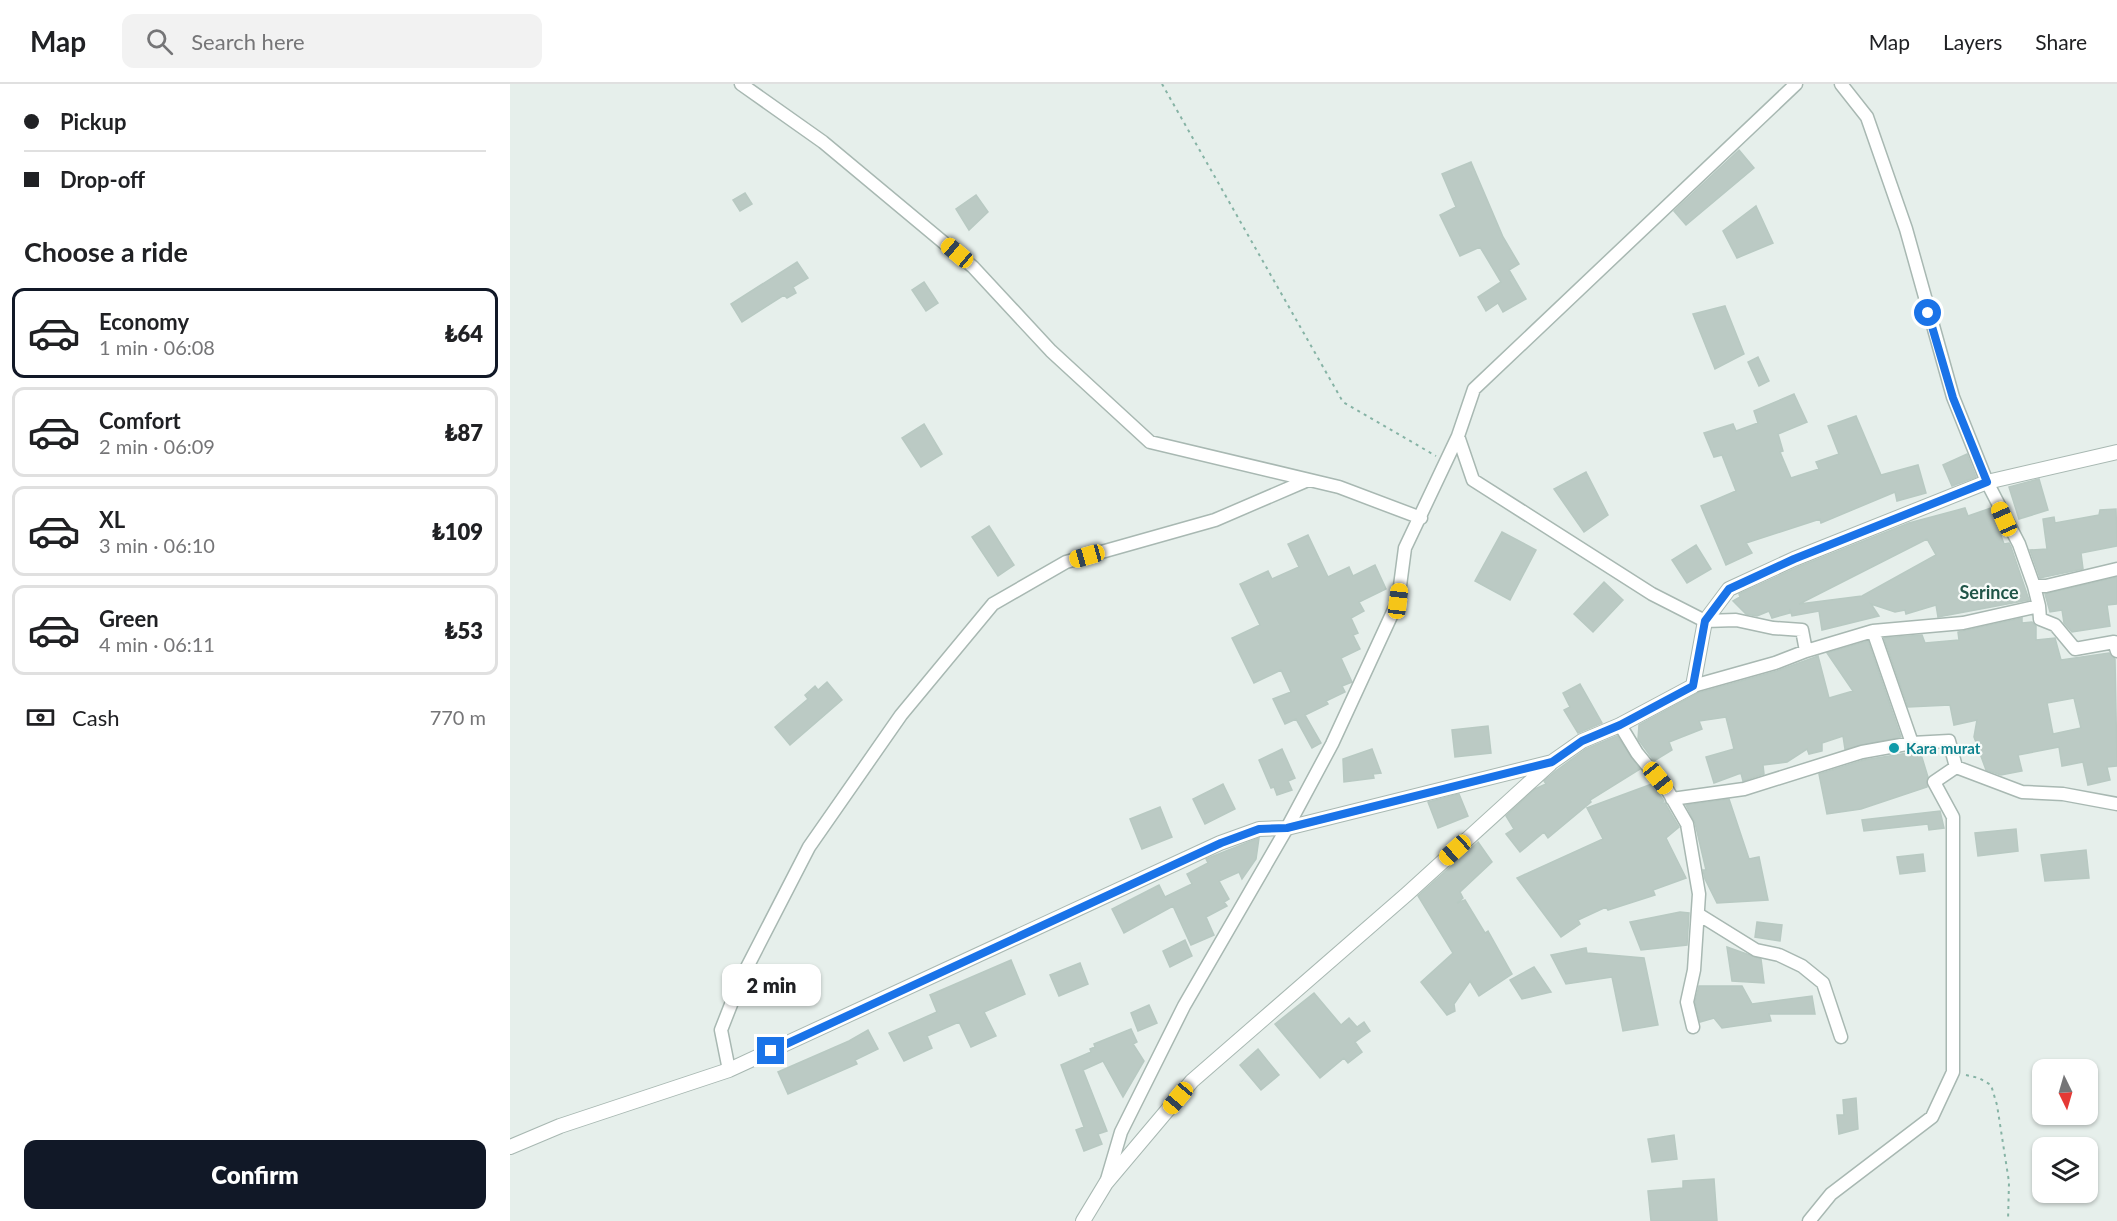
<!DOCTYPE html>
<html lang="en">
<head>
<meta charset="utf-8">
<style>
  :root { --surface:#fff; --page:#f2f2f2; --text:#202124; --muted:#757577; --line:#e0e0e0; --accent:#111827 }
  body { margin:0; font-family:Lato,sans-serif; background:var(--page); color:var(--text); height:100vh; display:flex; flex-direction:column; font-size:22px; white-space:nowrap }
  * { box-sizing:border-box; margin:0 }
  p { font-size:20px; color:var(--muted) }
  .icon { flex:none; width:33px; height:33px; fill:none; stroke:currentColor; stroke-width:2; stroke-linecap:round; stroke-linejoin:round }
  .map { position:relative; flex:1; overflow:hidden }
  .details { display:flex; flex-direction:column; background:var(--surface); width:510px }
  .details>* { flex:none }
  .guide { display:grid; align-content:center; height:132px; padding:0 24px; background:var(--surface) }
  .needle { width:39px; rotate:175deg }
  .tools { position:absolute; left:1522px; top:975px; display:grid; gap:12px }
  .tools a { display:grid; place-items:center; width:66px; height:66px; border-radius:12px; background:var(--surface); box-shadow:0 2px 4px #0004; font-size:30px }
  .end { position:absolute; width:27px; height:27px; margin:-14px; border:8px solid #1a73e8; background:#fff; box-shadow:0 0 0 3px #fff }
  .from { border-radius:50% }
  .bubble { position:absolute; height:42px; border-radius:12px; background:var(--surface); box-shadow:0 2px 4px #0004; font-size:20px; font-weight:800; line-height:42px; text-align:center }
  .car { position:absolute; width:18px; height:36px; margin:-18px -9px; border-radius:8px; box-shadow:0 0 4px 2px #0007; background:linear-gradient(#f5c518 24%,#345 0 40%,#f5c518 0 76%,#345 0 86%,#f5c518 0) }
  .guide b { display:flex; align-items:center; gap:21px; height:57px; font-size:22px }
  .guide b+b { border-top:2px solid var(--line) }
  .guide i { width:15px; height:15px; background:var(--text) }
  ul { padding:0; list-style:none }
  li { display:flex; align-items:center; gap:18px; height:90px; margin:0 12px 9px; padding:0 12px; border:3px solid var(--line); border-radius:12px }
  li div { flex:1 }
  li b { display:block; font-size:22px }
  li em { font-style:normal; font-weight:800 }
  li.on { border-color:var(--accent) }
  li>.icon { width:54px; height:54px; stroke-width:1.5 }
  h2 { padding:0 24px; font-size:27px; line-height:72px }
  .pay { display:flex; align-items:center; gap:15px; height:66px; padding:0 24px; font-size:22px }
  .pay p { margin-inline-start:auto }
  .primary-button { display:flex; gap:12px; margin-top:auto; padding:12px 24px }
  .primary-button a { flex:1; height:69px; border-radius:12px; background:var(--accent); color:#fff; font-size:24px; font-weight:800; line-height:69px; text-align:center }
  header { display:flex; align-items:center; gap:36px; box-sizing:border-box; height:84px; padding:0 30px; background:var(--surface); border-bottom:2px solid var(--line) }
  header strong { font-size:28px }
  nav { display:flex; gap:33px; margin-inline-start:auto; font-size:21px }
  .search { width:420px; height:54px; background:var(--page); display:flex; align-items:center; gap:15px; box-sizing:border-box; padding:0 21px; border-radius:12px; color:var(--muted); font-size:22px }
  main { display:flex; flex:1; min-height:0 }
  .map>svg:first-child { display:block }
  .building { fill:#bbcac4; stroke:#b8c9c2; stroke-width:1.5; fill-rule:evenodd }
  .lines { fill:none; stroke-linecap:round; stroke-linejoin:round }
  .minor-casing { stroke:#a8b8b2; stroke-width:15 }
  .tertiary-casing { stroke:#a8b8b2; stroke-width:16 }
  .path { stroke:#86b3a5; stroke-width:2; stroke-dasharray:3 4.5; stroke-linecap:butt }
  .minor { stroke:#fff; stroke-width:12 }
  .tertiary { stroke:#fff; stroke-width:14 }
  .route { stroke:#1a73e8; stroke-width:8 }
  .culture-dot { fill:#0f9aa8; stroke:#f7fbf9; stroke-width:2 }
  .labels { text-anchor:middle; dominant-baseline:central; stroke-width:4.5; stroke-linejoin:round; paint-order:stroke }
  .culture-label { font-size:15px; font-weight:bold; fill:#0d838f; stroke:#f7fbf9; text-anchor:start }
  .quarter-label { font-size:18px; font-weight:bold; fill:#1f5548; stroke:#f7fbf9 }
</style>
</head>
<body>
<header>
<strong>Map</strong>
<div class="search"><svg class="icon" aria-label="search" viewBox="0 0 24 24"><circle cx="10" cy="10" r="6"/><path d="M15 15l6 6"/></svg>Search here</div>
<nav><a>Map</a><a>Layers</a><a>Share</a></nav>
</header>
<main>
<section class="details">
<div class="guide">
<b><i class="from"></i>Pickup</b>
<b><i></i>Drop-off</b>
</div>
<h2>Choose a ride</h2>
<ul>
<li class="on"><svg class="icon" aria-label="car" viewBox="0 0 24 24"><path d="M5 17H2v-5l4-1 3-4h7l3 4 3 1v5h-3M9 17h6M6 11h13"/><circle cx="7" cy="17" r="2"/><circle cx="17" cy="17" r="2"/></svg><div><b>Economy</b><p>1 min · 06:08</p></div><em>₺64</em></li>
<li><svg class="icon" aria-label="car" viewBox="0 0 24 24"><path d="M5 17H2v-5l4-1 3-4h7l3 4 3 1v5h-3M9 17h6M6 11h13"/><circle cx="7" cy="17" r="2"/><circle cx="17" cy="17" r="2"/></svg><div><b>Comfort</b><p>2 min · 06:09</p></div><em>₺87</em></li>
<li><svg class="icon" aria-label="car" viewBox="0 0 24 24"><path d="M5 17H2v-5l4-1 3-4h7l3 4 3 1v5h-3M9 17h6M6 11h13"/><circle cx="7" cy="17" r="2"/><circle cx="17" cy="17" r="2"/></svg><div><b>XL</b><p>3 min · 06:10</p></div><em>₺109</em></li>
<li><svg class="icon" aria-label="car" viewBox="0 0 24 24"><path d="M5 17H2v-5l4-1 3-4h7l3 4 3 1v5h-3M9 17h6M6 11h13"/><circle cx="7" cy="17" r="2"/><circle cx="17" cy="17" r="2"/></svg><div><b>Green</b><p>4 min · 06:11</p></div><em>₺53</em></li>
</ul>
<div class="pay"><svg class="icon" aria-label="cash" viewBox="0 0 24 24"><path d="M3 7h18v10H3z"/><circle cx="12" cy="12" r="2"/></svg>Cash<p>770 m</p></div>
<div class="primary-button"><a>Confirm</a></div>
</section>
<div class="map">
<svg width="1607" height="1137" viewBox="0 0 1607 1137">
  <rect width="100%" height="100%" fill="#e6efeb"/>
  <!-- building -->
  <path class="building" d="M 1229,66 L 1244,84 L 1176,141 L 1164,127 Z
    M 961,78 L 993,153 L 1009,180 L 999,186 L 1016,215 L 993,228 L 988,219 L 976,227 L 968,213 L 991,198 L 970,163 L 950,172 L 930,131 L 946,123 L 932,90 Z
    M 235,109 L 242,120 L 230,127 L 223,116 Z
    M 466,111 L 478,128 L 459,146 L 446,125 Z
    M 1246,122 L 1263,159 L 1227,174 L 1213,147 Z
    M 287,178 L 298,194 L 283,203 L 286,209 L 277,214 L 274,211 L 232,238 L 221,220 Z
    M 414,198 L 428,219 L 416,227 L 402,206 Z
    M 1215,222 L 1234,270 L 1205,285 L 1183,230 Z
    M 1248,273 L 1259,297 L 1249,302 L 1238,278 Z
    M 1284,310 L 1297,338 L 1268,350 L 1273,367 L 1270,368 L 1281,394 L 1309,385 L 1306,378 L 1329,370 L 1318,342 L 1346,332 L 1371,391 L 1408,381 L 1416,409 L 1387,417 L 1385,408 L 1311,439 L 1310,435 L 1236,459 L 1242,469 L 1216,481 L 1191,422 L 1226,407 L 1212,371 L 1204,373 L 1194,349 L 1223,340 L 1226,347 L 1248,339 L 1244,327 Z
    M 414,340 L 432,370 L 411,383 L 392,354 Z
    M 1457,370 L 1466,393 L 1442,402 L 1433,381 Z
    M 1076,388 L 1098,431 L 1074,448 L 1044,405 Z
    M 1529,395 L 1538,426 L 1509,435 L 1499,403 Z
    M 1455,424 L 1458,432 L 1481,424 L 1494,460 L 1499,459 L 1501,463 L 1519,516 L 1433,532 L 1428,533 L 1426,521 L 1396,530 L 1395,526 L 1385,528 L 1361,520 L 1369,532 L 1312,546 L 1309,527 L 1282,532 L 1280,525 L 1280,529 L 1262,534 L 1259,527 L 1247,532 L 1236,530 L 1223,517 L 1230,513 L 1229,510 L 1288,483 L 1399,439 ZM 1417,455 L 1426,471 L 1352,512 L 1289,520 Z
    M 1606,425 L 1607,462 L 1571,469 L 1573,485 L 1530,494 L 1520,466 L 1537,465 L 1533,435 L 1544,433 L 1545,439 L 1589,431 L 1590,426 Z
    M 479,442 L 504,481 L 488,492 L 462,453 Z
    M 992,448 L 1026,466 L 1000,516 L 965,497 Z
    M 798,451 L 818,493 L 839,483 L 843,492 L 865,481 L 876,505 L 849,518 L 854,527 L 841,534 L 848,549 L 843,551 L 850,565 L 831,574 L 842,598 L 832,602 L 835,608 L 816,617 L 818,620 L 795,631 L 811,659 L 802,664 L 786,635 L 775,640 L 763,615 L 781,608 L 771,586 L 744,599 L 722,554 L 750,541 L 730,500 L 758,487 L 762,495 L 789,483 L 778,460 Z
    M 1186,461 L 1201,485 L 1177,499 L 1162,476 Z
    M 1607,493 L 1607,520 L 1597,521 L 1600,542 L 1562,548 L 1554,539 L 1552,526 L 1540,528 L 1535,510 Z
    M 1094,498 L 1113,516 L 1083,548 L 1064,530 Z
    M 1512,534 L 1512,539 L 1522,538 L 1526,542 L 1526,556 L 1545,554 L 1551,576 L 1599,569 L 1605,575 L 1607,682 L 1597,683 L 1600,696 L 1578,701 L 1573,678 L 1552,682 L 1549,663 L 1508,671 L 1512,687 L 1491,691 L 1476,686 L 1464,653 L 1467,636 L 1444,641 L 1440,621 L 1398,623 L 1374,554 L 1412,551 L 1415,559 L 1449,556 L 1448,548 ZM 1564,614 L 1571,644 L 1543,650 L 1537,619 Z
    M 1358,557 L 1391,653 L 1335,665 L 1333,652 L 1312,659 L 1312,667 L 1299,670 L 1297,665 L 1277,678 L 1253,681 L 1254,690 L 1233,697 L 1231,689 L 1204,699 L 1196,673 L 1224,665 L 1216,633 L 1189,637 L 1192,645 L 1159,658 L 1162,666 L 1144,677 L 1128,655 L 1129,641 L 1188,609 L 1267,587 L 1308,572 L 1319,614 L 1343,607 L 1317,569 Z
    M 317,598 L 332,616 L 280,661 L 265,643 L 298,615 L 295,611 L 305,602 L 308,606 Z
    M 1070,600 L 1092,639 L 1068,649 L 1054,626 L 1060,623 L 1053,609 Z
    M 978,642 L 981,669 L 945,673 L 942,646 Z
    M 1107,652 L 1130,685 L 1080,716 L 1081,718 L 1038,754 L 1034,748 L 1010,768 L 996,750 L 1004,745 L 996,732 L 1025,705 L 1036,700 L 1034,697 L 1047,686 L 1076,665 Z
    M 772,665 L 785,694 L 778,697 L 782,706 L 767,711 L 764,703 L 761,704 L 749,676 Z
    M 862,665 L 871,689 L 863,690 L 864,694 L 834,698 L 833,675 Z
    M 1410,667 L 1418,693 L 1417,703 L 1351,725 L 1317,730 L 1309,690 L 1354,676 Z
    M 713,700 L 725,725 L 695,740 L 683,715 Z
    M 1142,700 L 1154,717 L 1150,719 L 1155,719 L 1169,743 L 1156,754 L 1176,794 L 1143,806 L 1145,811 L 1098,826 L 1096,823 L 1068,836 L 1070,840 L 1051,853 L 1007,794 L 1093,755 L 1077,724 Z
    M 949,710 L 958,732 L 928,744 L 918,718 Z
    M 1219,715 L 1239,775 L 1249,773 L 1258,816 L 1207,819 L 1195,795 L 1193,786 L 1196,786 L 1185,739 L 1176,721 Z
    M 650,723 L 662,753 L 632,765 L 620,735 Z
    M 1430,727 L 1434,744 L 1419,746 L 1418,740 L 1354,747 L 1352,736 Z
    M 1506,745 L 1508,767 L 1468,772 L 1465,749 Z
    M 749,754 L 746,775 L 732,795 L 729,788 L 709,797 L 719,815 L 714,818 L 717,822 L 696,833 L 704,851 L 681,861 L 663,822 L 614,849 L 602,825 L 649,801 L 655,813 L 682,800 L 677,790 L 698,779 L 696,775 Z
    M 968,758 L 982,778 L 950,808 L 953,814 L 947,819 L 955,816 L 975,849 L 978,847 L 1002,890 L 969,912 L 960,897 L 944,920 L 945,927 L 937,931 L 911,898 L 943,869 L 908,812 Z
    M 1576,766 L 1579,794 L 1535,797 L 1531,771 Z
    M 1413,770 L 1415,787 L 1390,790 L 1387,773 Z
    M 1170,828 L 1179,829 L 1177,861 L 1131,866 L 1120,838 Z
    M 1247,838 L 1272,841 L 1270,857 L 1245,853 Z
    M 675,856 L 682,872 L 660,883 L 653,867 Z
    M 1217,863 L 1251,875 L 1254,899 L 1222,897 Z
    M 1076,864 L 1077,869 L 1134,874 L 1148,941 L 1113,947 L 1102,893 L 1056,900 L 1041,871 Z
    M 501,876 L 515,910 L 474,928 L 486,952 L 461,963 L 449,938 L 417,952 L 422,964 L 394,977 L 379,949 L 427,928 L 420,911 Z
    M 570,879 L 578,900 L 549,912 L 540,891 Z
    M 1024,883 L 1041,908 L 1012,915 L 1000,896 Z
    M 1189,902 L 1232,902 L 1242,920 L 1302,912 L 1305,930 L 1259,930 L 1261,937 L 1212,944 L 1204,934 L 1190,938 L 1185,918 Z
    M 804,909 L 831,941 L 839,934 L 847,943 L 854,938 L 860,947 L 845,958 L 852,968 L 838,979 L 834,974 L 810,994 L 765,940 Z
    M 639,921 L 647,939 L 628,947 L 621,929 Z
    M 621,945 L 627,958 L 623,960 L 634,977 L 613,1013 L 593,977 L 573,986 L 597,1047 L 588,1050 L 592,1060 L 574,1067 L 566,1046 L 574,1043 L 551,981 L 581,968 L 580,965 L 585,963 L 584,960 Z
    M 358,946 L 368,965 L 345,976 L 347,980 L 278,1010 L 268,988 L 339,957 Z
    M 748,965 L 769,991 L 751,1006 L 730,981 Z
    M 1346,1014 L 1348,1045 L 1329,1050 L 1327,1031 L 1334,1031 L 1333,1016 Z
    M 1164,1051 L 1167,1075 L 1142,1078 L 1138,1055 Z
    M 1204,1095 L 1207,1137 L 1141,1137 L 1138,1107 L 1173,1104 L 1173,1097 Z"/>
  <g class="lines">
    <defs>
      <path id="minor" d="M 231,0 L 313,58 L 463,183 L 541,267 L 640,358 L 829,403 L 911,434
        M 1286,0 L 964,305 L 948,352 L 963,396 L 1142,510 L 1195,537 L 1226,536 L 1263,544 L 1292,546 L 1296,567 L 1363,547 L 1402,659 L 1439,657 L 1446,683 L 1512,708 L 1553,710 L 1607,720
        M 1331,0 L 1357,33 L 1396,145 L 1443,313 L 1477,398 L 1509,460 L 1524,502 L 1536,502 L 1607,485
        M 1529,522 L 1530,535 L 1545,541 L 1565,565 L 1604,558 L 1607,567
        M 1363,547 L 1453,539 L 1529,522 L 1524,502
        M 1183,602 L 1265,579 L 1296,567
        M 1110,641 L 1127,669 L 1158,707 L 1177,740 L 1189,810 L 1184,886 L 1177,918 L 1183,943
        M 1162,715 L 1234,705 L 1352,668 L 1402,659
        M 1188,830 L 1246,866 L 1269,871 L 1292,882 L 1313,899 L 1331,953
        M 219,986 L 211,946 L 231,895 L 299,763 L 391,631 L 483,520 L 556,478 L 705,436 L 798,396
        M 596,1099 L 611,1048 L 674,922 L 777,744 L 822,660 L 888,517 L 895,464 L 948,352
        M 1299,1137 L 1321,1110 L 1422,1033 L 1443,988 L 1443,733 L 1424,698 L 1446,683"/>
      <path id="tertiary" d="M 0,1063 L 50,1042 L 219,986 L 710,759 L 749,745 L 777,744 L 1042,678 L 1072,657 L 1110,641 L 1183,602 L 1195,537 L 1219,505 L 1284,475 L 1477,398 L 1607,368
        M 573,1137 L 596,1099 L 682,997 L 897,810 L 1040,680"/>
    </defs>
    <!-- minor casing -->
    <use href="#minor" class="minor-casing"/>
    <!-- tertiary casing -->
    <use href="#tertiary" class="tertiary-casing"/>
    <!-- path -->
    <path class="path" d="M 652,0 L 833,318 L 926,372
      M 1456,991 L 1469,994 L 1481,1001 L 1487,1021 L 1499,1098 L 1498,1137"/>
    <!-- minor -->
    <use href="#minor" class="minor"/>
    <!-- tertiary -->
    <use href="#tertiary" class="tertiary"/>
  </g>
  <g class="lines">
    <!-- route -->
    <path class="route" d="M 261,967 L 711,759 L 749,745 L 777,744 L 1042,678 L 1072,657 L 1110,641 L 1183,602 L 1195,537 L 1219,505 L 1284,475 L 1477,398 L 1443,314 L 1418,229"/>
  </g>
  <!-- markers -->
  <circle class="culture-dot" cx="1384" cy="664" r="6"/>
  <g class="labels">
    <!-- culture labels -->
    <g class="culture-label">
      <text x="1396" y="664">Kara murat</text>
    </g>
    <!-- quarter labels -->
    <g class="quarter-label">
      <text x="1479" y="508">Serince</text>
    </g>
  </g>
</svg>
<div class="tools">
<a><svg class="needle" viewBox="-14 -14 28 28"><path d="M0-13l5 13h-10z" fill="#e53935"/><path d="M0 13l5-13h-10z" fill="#757577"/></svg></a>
<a><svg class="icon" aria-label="layers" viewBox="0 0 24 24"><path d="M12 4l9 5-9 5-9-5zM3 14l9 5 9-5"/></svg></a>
</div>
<i class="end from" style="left:1418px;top:229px"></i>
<i class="end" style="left:261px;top:967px"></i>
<div class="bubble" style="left:212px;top:880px;width:99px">2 min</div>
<i class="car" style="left:447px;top:169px;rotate:310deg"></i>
<i class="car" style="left:1494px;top:435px;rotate:336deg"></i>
<i class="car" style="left:577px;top:472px;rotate:254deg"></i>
<i class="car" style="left:888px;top:517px;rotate:7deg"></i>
<i class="car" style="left:1148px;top:694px;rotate:141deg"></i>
<i class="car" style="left:945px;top:766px;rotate:228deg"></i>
<i class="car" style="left:668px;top:1014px;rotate:220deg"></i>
</div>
</main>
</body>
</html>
